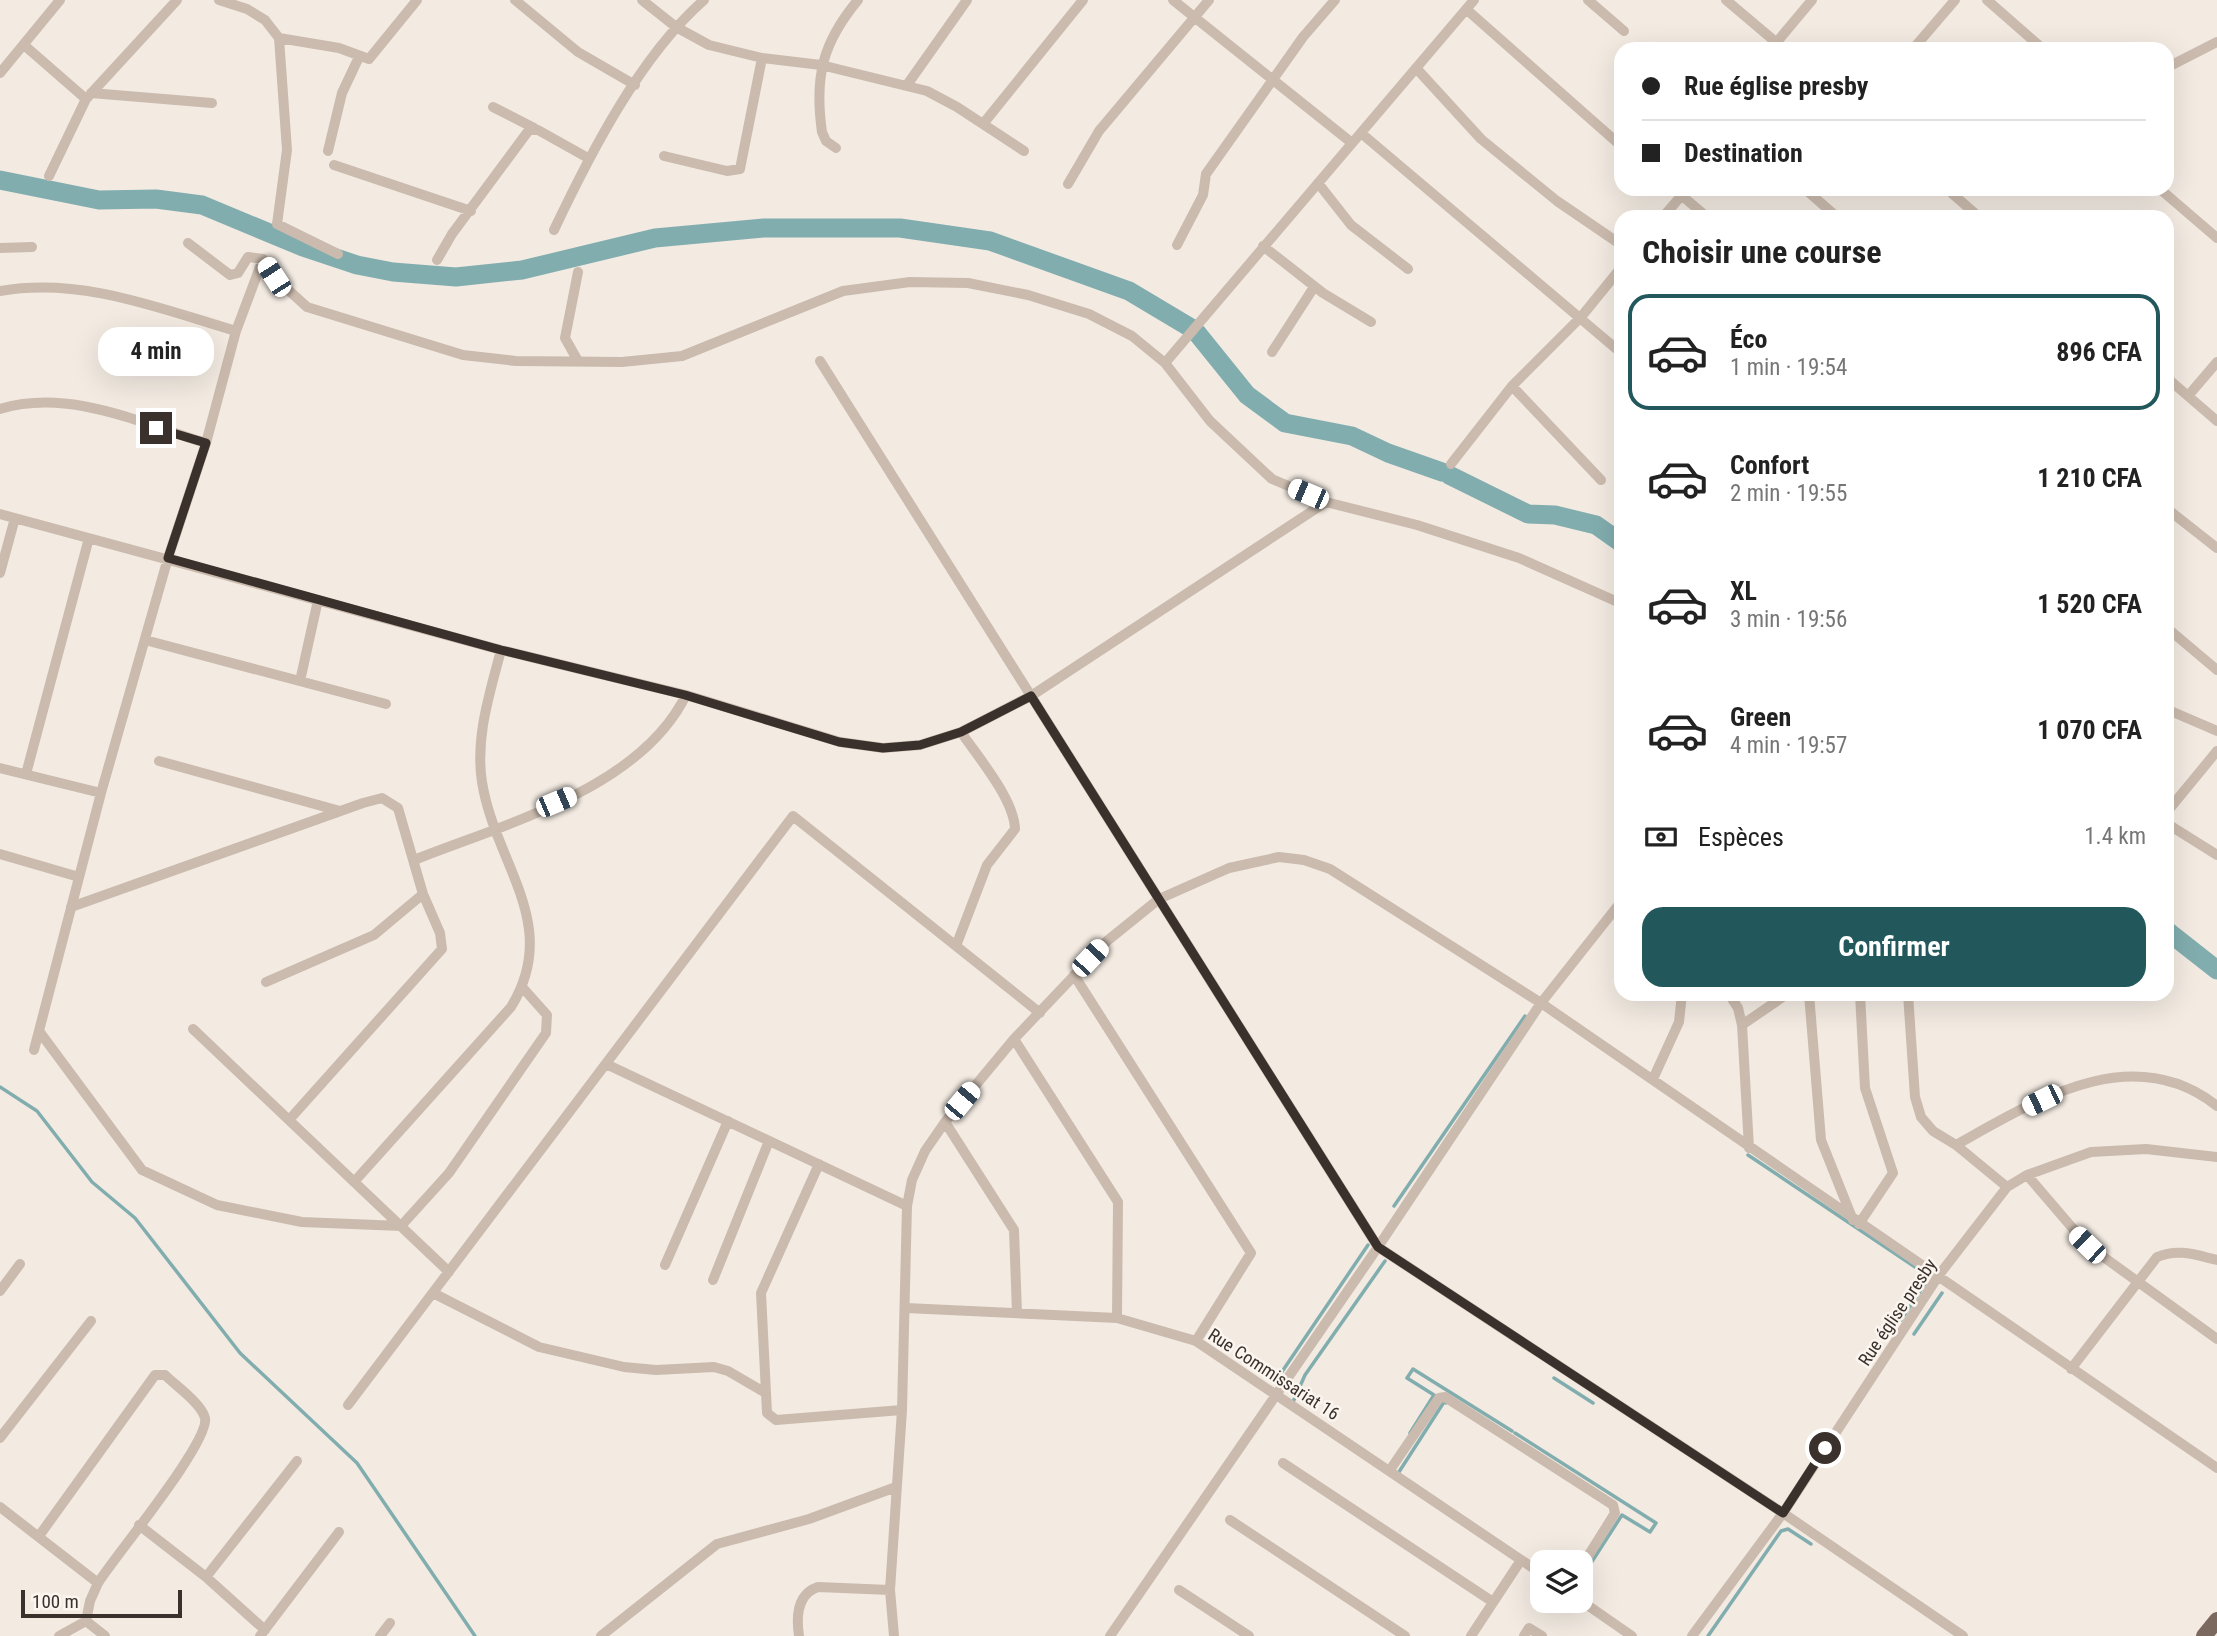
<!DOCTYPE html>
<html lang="fr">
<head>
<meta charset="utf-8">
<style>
  :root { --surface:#fff; --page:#f6f6f6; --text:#222; --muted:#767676; --line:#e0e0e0; --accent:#22575b }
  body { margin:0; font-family:"Roboto Condensed",sans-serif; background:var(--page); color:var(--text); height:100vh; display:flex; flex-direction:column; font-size:26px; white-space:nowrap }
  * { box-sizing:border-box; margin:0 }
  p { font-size:23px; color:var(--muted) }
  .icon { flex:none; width:38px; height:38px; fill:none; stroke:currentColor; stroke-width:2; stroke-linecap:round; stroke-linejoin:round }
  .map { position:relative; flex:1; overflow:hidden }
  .side { position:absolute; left:1614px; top:210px; width:560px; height:791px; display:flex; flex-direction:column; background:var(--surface); border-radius:21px; box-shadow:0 7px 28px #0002 }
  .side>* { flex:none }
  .banner { position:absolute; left:1614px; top:42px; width:560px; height:154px; border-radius:21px; box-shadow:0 7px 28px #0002; display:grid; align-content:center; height:154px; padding:0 28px; background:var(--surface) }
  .fabs { position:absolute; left:1530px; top:1550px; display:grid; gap:14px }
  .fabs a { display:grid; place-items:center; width:63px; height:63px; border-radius:14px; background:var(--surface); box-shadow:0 7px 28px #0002; font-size:35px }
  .scale { position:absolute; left:21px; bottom:18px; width:161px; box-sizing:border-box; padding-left:7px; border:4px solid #3a302c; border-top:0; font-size:19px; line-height:24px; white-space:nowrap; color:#3a302c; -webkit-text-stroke:5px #faf5ef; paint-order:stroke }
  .end { position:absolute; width:32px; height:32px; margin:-16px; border:9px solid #3a302c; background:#fff; box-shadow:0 0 0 4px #fff }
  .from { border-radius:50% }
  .bubble { position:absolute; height:49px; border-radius:21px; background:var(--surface); box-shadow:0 7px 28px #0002; font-size:23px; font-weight:700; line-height:49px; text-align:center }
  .car { position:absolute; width:21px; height:42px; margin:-21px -10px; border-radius:9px; box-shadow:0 0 5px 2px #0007; background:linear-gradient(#fff 24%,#345 0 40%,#fff 0 76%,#345 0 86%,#fff 0) }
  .banner b { display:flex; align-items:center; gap:24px; height:66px; font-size:26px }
  .banner b+b { border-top:2px solid var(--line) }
  .banner i { width:18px; height:18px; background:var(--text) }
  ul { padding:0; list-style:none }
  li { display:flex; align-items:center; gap:21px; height:116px; margin:0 14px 10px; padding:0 14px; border:4px solid transparent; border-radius:21px }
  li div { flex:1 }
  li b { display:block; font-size:26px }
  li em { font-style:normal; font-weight:700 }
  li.on { border-color:var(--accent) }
  li>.icon { width:63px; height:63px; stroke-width:1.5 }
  h2 { padding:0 28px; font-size:32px; line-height:84px }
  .pay { display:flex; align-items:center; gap:18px; height:77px; padding:0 28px; font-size:26px }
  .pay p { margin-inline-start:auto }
  .primary-button { display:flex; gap:14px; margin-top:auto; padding:14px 28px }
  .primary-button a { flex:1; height:80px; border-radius:21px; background:var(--accent); color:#fff; font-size:28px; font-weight:700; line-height:80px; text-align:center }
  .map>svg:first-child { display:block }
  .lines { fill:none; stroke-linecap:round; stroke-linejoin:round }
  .stream { stroke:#82adaf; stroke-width:3.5 }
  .river { stroke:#82adaf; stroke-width:19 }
  .street { stroke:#cbbbae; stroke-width:10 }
  .primary { stroke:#7b685e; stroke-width:16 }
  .route { stroke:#3a302c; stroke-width:9 }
  .labels { text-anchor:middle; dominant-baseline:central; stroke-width:5; stroke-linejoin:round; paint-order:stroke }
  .street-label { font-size:18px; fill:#3a302c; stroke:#faf5ef }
</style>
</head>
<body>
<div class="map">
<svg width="2217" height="1636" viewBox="0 0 2217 1636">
  <rect width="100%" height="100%" fill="#f3ebe2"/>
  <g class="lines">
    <!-- stream -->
    <path class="stream" d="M 0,1087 L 37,1111 L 92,1182 L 135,1218 L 240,1353 L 357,1463 L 475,1636
      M 1748,1155 L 1924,1273
      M 1394,1206 L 1525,1016
      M 1901,1320 L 1925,1284
      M 1914,1334 L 1942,1293
      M 1554,1378 L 1593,1403
      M 1275,1382 L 1368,1245
      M 1293,1402 L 1305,1375 L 1385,1261
      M 1410,1433 L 1434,1395 L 1407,1378 L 1413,1369 L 1512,1431
      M 1515,1433 L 1656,1523 L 1650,1532 L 1622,1515 L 1580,1580
      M 1397,1475 L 1444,1402 L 1446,1403
      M 1708,1636 L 1781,1531 L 1788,1529 L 1811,1544"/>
    <!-- river -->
    <path class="river" d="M 0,180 L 99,200 L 156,199 L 202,205 L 303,247 L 357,265 L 393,272 L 456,277 L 522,270 L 655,238 L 764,228 L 900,228 L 990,241 L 1129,291 L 1191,328
      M 1197,333 L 1247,395 L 1285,423 L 1352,436 L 1388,453 L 1442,472
      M 1449,475 L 1528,514 L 1555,515 L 1596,525 L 1620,542
      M 2166,930 L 2217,970"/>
    <!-- street -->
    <path class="street" d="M 219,0 L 247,9 L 265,20 L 279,38 L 287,150 L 277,224 L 338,254
      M 515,0 L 578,52 L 635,85
      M 642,0 L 676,27 L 709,45 L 762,58 L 821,65 L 927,91 L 957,107 L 1024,151
      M 1173,0 L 1352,143
      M 1588,0 L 1624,31
      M 1726,0 L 1784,49
      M 1987,0 L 2043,49
      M 1466,9 L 1620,145
      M 279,38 L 339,48 L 369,59 L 417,0
      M 1776,43 L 1812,0
      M 24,45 L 86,99
      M 1913,49 L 1955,0
      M 1416,68 L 1481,139 L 1557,201 L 1620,244
      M 2166,68 L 2217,42
      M 0,73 L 60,0
      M 907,85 L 967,0
      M 91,93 L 212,103
      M 493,107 L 534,128
      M 983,124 L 1083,0
      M 1361,133 L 1620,352
      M 836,148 L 826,141 L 822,132 C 814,76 823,42 858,0
      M 328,151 L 342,93 L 359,57
      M 664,156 L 727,171 L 740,169 L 762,58
      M 334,165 L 471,211
      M 49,176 L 86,99 L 177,0
      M 1318,183 L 1351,225 L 1408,269
      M 1068,184 L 1099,131 L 1209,0
      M 1674,189 L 1707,217
      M 1805,189 L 1837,217
      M 1947,189 L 1979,217
      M 2160,189 L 2217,238
      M 1663,217 L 1687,189
      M 554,230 C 590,154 640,56 704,0
      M 188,243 L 230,275 L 238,273 L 248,257 L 263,259 L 274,277 L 307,307 L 463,355 L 516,361 L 622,362 L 682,356 L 843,291 L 910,282 L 968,283 L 1028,295 L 1089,314 L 1132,336 L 1165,363 L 1210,421 L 1272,479 L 1326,502 L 1417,525 L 1519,558 L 1620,603
      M 1177,245 L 1203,195 L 1206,174 L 1303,37 L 1335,0
      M 1263,246 L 1323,293 L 1371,322
      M 0,248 L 32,247
      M 437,260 L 452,234 L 529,130 L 538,130 L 588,158
      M 0,291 C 82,277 158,308 236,331
      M 1272,352 L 1314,287
      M 578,361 L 565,338 L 578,272
      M 820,361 L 1378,1247 L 1783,1513 L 1963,1636
      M 1165,363 L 1474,0
      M 2166,377 L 2217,421
      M 1512,386 L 1601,480
      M 2188,396 L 2217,362
      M 0,409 C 69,388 140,423 206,443
      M 1451,464 L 1512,386 L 1581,317 L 1620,269
      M 2166,508 L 2217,548
      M 0,514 L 501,650 L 686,695 L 840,742 L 883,748 L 920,745 L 961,732 L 1031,696 L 1326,502
      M 0,573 L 15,518
      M 2166,627 L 2217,670
      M 145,640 L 386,704
      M 300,681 L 318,600
      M 2166,709 L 2217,731
      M 159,761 L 340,811
      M 0,768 L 101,793
      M 26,774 L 89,538
      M 2166,813 L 2217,751
      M 2166,823 L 2217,855
      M 0,854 L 79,877
      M 414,860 C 504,824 640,789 686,695
      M 71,907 L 363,803 L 382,798 L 398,808 L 423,894 L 440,933 L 442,949 L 289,1120
      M 956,946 L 987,865 L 1015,829 C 1014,799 978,757 961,732
      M 1074,975 L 1251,1253 L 1196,1341
      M 266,982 L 374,935 L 423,894
      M 1729,994 L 1738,1008 L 1742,1025 L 1749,1148
      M 1809,994 L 1821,1140 L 1853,1220
      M 1908,994 L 1915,1097 L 1921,1117 L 1933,1131 L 1956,1145 L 2007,1187
      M 1742,1025 L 1787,994
      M 193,1029 L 449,1272
      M 39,1031 L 142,1170 L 217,1205 L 302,1222 L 401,1226 L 449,1173 L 546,1033 L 547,1015 L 523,988
      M 1014,1039 L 1118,1202 L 1117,1318
      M 34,1050 L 101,793 L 168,558 L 206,443 L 236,331 L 263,259
      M 606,1064 L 907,1206
      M 1653,1079 L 1679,1022 L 1682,994
      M 945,1122 L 1014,1230 L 1017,1313
      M 1956,1145 C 2035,1101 2132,1039 2217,1106
      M 819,1164 L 761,1293 L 767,1413 L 776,1420 L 902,1410
      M 2027,1175 L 2087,1245 L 2217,1339
      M 354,1182 L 511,1007 C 562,924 495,864 482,782 C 475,737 490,693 501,650
      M 1859,1224 L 1893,1173 L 1865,1088 L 1860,994
      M 665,1265 L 728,1121
      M 713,1280 L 769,1141
      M 0,1291 L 20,1264
      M 433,1293 L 539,1347 L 624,1367 L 656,1370 L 714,1367 L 728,1371 L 764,1392
      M 906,1308 L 1117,1318 L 1196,1341 L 1542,1574
      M 2071,1369 L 2157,1257 C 2178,1248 2196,1255 2217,1260
      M 348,1405 L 793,816 L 1040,1013
      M 0,1438 L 91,1321
      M 1283,1463 L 1493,1602
      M 1390,1470 L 1439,1398 L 1445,1397 L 1613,1505 L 1615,1513 L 1580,1569
      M 0,1507 L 98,1583
      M 1230,1520 L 1405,1636
      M 139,1525 L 206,1577 L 265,1630
      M 39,1536 L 155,1375 L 165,1375 C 176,1386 201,1403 205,1418 C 210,1442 115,1556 98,1583 L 90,1601 L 86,1621
      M 206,1577 L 297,1461
      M 1179,1590 L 1249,1636
      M 1580,1600 L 1632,1636
      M 86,1621 L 105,1636
      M 59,1636 L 86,1621
      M 260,1636 L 339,1532
      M 380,1636 L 390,1623
      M 601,1636 L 717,1544 L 809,1519 L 896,1487
      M 799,1636 C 796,1616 797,1594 818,1587 L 890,1590
      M 894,1636 L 890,1590 L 902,1410 L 907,1206 L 912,1180 L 925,1151 L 945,1122 L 1014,1039 L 1107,941 L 1159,899 L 1229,868 L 1279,857 L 1304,860 L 1330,869 L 1541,1003 L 2217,1468
      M 1110,1636 L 1378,1247 L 1541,1003 L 1620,903
      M 1471,1636 L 1521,1560
      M 1524,1636 L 1529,1628 L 1542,1636
      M 1692,1636 L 1783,1513 L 1939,1275 L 2007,1187 L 2027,1175 L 2091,1152 L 2146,1149 L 2217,1157"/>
    <!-- primary -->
    <path class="primary" d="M 2204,1636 L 2217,1620"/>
  </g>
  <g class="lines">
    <!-- route -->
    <path class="route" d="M 156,428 L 206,443 L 168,558 L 501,650 L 685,695 L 839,742 L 883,748 L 920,745 L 961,732 L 1031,696 L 1378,1247 L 1783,1513 L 1825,1448"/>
  </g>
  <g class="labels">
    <!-- street labels -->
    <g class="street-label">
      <text transform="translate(1897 1312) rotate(-56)">Rue église presby</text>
      <text transform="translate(1274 1374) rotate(33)">Rue Commissariat 16</text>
    </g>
  </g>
</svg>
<div class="fabs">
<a><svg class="icon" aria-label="layers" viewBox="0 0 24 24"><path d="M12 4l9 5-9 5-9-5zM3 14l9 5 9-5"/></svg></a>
</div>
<div class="scale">100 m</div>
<i class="end from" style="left:1825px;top:1448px"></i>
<i class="end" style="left:156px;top:428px"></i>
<div class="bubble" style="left:98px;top:327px;width:116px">4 min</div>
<i class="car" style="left:274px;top:277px;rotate:327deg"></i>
<i class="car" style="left:1308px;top:494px;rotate:293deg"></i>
<i class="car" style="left:556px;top:802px;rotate:67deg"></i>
<i class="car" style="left:1090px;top:958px;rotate:43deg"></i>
<i class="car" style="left:2042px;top:1100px;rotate:244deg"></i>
<i class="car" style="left:962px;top:1101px;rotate:40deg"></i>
<i class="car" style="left:2087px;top:1245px;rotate:314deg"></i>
<div class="banner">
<b><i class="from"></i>Rue église presby</b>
<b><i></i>Destination</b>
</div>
<section class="side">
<h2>Choisir une course</h2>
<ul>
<li class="on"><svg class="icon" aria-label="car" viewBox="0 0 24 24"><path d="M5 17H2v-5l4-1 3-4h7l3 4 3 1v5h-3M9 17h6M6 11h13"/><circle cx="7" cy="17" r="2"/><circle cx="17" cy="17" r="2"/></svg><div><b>Éco</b><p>1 min · 19:54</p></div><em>896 CFA</em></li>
<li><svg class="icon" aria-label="car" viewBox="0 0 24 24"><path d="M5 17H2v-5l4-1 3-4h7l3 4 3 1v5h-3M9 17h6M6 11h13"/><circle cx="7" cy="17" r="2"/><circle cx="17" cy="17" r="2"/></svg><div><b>Confort</b><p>2 min · 19:55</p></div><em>1 210 CFA</em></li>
<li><svg class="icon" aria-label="car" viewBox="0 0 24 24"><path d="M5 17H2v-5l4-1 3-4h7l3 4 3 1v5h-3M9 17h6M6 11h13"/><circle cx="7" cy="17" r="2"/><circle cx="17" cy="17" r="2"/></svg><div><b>XL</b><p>3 min · 19:56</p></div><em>1 520 CFA</em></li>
<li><svg class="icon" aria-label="car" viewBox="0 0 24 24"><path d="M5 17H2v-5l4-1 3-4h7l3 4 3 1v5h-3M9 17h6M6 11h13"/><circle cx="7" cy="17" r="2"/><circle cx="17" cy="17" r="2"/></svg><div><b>Green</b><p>4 min · 19:57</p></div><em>1 070 CFA</em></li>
</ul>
<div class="pay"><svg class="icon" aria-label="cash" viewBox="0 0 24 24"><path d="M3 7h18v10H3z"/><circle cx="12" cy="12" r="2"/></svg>Espèces<p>1.4 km</p></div>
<div class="primary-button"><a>Confirmer</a></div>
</section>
</div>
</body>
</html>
